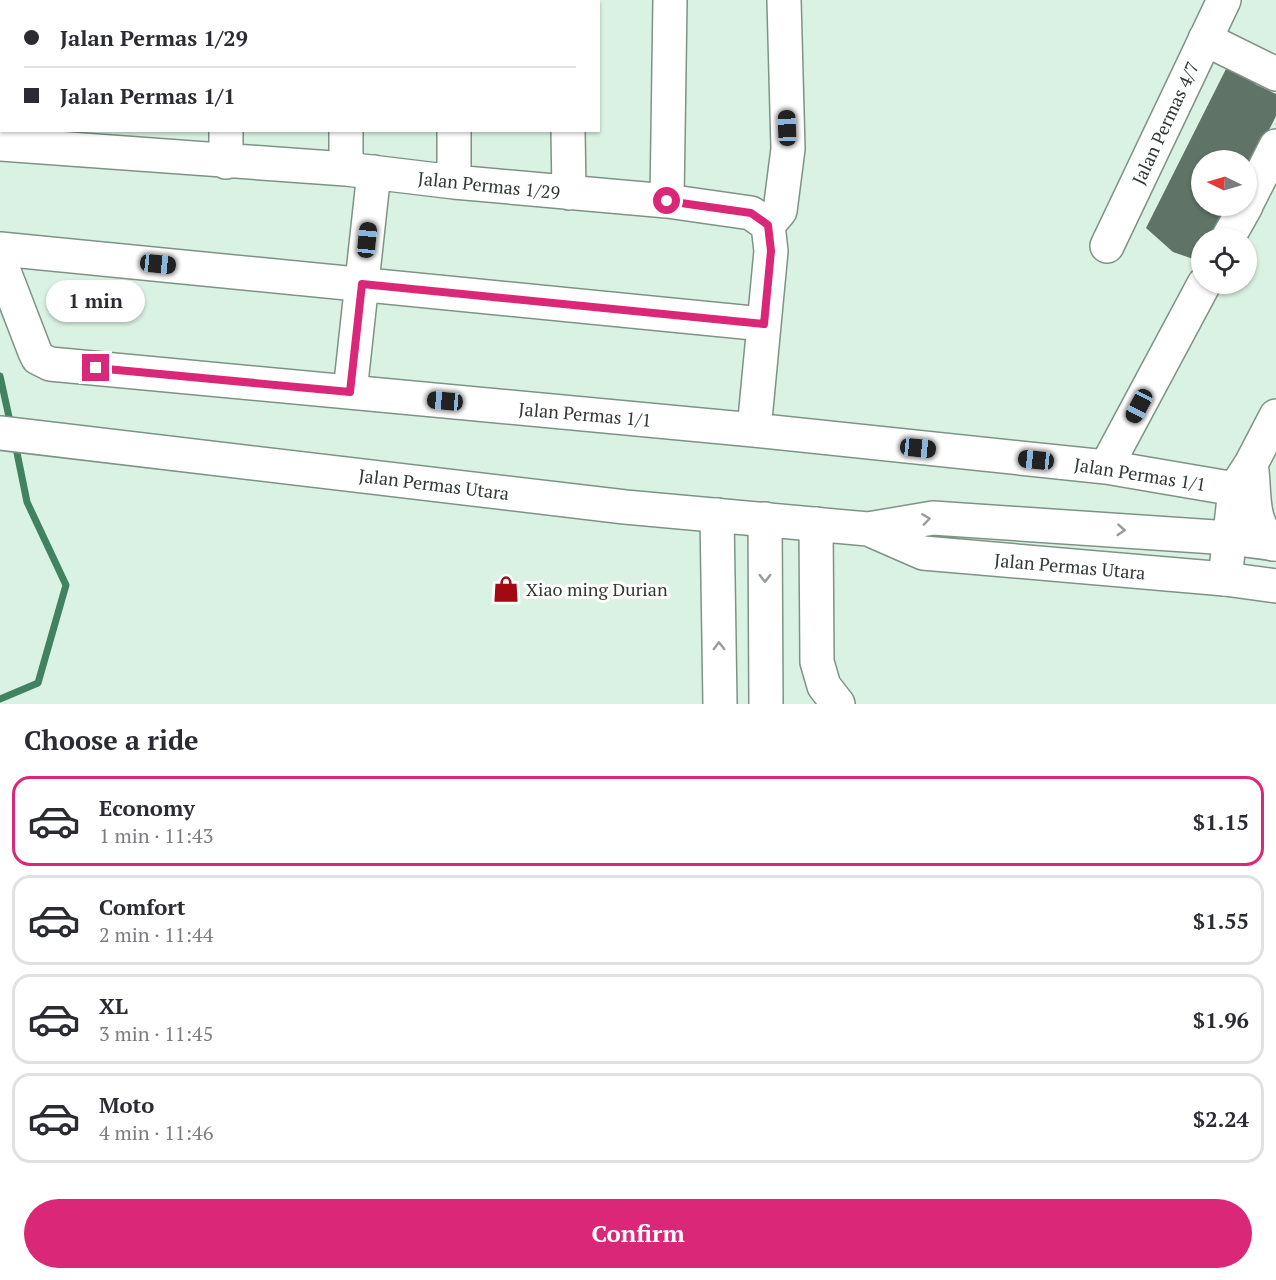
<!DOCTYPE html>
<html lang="en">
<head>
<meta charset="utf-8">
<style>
  :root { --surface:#fff; --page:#f2f2f3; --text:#2b2b33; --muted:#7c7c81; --line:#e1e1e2; --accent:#db2777 }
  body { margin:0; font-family:"PT Serif",serif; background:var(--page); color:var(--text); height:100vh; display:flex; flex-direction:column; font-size:22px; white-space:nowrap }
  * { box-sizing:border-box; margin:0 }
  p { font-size:20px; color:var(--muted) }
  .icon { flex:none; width:33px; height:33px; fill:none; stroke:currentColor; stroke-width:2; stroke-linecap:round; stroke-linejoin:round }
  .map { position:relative; height:704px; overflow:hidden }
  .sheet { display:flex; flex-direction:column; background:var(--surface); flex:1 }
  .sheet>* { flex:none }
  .hud { position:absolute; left:0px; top:0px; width:600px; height:132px; box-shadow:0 2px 4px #0004; display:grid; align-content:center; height:132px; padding:0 24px; background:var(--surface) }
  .needle { width:39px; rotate:275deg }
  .fabs { position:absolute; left:1191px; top:150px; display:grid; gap:12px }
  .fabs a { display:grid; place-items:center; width:66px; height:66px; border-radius:50%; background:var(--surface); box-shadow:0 2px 4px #0004; font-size:30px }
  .end { position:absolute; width:27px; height:27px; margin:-14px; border:8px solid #db2777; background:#fff; box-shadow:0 0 0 3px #fff }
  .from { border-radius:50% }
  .bubble { position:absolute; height:42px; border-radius:21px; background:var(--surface); box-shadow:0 2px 4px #0004; font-size:20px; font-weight:600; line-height:42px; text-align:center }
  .car { position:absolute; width:18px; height:36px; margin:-18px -9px; border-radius:8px; box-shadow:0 0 4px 2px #0007; background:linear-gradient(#222 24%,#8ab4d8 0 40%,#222 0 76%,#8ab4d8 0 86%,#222 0) }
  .hud b { display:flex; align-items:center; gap:21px; height:57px; font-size:22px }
  .hud b+b { border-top:2px solid var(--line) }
  .hud i { width:15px; height:15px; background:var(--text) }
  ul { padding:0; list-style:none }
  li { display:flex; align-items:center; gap:18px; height:90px; margin:0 12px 9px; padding:0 12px; border:3px solid var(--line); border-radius:18px }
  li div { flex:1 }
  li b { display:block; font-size:22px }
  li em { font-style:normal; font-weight:600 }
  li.on { border-color:var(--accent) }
  li>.icon { width:54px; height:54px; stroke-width:1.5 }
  h2 { padding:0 24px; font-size:27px; line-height:72px }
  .cta { display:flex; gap:12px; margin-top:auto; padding:12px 24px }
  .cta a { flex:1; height:69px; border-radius:36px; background:var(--accent); color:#fff; font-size:24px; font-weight:600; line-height:69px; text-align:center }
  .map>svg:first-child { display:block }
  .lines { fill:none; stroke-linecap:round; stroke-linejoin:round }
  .stream { stroke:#418260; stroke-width:7 }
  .building { fill:#5f7367 }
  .minor-casing { stroke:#7e9386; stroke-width:36 }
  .major-casing { stroke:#7e9386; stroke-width:36 }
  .minor { stroke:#fff; stroke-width:33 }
  .major { stroke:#fff; stroke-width:33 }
  .oneway { stroke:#989c99 }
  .route { stroke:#db2777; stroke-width:8 }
  .labels { text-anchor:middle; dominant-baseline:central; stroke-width:6; stroke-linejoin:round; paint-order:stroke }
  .street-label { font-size:18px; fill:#303933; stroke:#fff }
  .poi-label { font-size:18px; fill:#303933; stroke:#fff; text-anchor:start }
</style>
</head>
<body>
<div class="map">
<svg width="1276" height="704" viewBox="0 0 1276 704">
  <rect width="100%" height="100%" fill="#daf2e3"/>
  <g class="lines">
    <!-- stream -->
    <path class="stream" d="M 0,376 L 11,426
      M 0,699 L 38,683 L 66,585 L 27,502 L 15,443"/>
  </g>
  <!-- building -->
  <path class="building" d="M 1228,65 L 1257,85 L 1276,94 L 1276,116 L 1246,176 L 1246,160 L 1202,160 L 1202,206 L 1231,206 L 1216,238 L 1202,238 L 1202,262 L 1173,252 L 1146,228 Z"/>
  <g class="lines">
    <defs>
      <path id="minor" d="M 343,0 L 343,2
        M 452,0 L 452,2
        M 565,0 L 565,2
        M 227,2 L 227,0
        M 1205,39 L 1276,74
        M 346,130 L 346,169
        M 454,130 L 454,182
        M 568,130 L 569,193
        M 0,144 L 346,169 L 454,182 L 667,201 L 751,213 L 768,225 L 771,251 L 754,430
        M 226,162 L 226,130
        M 667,201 L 670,0
        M 1246,205 L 1276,146
        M 768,225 L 780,211 L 788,149 L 784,0
        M 1228,238 L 1246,206
        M 1107,246 L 1224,0
        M 0,249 L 764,324
        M 0,261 L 35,352 L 38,358 L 50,364 L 754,430 L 1106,467 L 1235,489
        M 350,392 L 374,172
        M 1106,467 L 1204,284
        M 1252,471 C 1255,501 1251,521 1273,544
        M 717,515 L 720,704
        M 765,519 L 766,704
        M 816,524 L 817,662 L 824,686 L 838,704
        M 1225,579 L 1235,489 L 1251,464 L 1276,416"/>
      <path id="major" d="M 0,433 L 625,507 L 868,529 L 933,518 L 1230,538 L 1276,544
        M 868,529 L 923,553 L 1225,579 L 1276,586"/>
    </defs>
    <!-- minor casing -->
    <use href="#minor" class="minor-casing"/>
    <!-- major casing -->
    <use href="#major" class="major-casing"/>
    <!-- minor -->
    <use href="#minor" class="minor"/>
    <!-- major -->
    <use href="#major" class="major"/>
  </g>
  <!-- one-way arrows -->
  <defs><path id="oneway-chevron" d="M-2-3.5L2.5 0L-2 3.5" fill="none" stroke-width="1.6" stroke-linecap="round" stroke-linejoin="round" transform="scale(1.5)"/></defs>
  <g class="oneway">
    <use href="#oneway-chevron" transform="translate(926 519) rotate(-8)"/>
    <use href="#oneway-chevron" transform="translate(1121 530) rotate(4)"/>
    <use href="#oneway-chevron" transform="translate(765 578) rotate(90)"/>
    <use href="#oneway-chevron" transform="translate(719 646) rotate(-91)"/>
  </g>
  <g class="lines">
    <!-- route -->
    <path class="route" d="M 96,368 L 350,392 L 362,284 L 764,324 L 771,251 L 768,225 L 751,213 L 667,201"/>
  </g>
  <!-- icons -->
  <defs>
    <symbol id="shop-bare" viewBox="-9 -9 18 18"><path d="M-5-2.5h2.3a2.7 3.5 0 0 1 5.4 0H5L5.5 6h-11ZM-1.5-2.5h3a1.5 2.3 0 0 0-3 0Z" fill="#a30912" stroke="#fff" stroke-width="2.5" paint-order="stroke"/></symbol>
  </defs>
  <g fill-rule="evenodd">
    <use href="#shop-bare" x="487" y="570" width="38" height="38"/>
  </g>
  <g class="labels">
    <!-- street labels -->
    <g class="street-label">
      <text transform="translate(1165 123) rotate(-65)">Jalan Permas 4/7</text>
      <text transform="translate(489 185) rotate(6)">Jalan Permas 1/29</text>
      <text transform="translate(585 414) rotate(5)">Jalan Permas 1/1</text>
      <text transform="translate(1140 474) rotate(9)">Jalan Permas 1/1</text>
      <text transform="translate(434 484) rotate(7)">Jalan Permas Utara</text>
      <text transform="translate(1070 566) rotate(5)">Jalan Permas Utara</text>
    </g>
    <!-- poi labels -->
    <g class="poi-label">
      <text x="526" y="589">Xiao ming Durian</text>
    </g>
  </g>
</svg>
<div class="fabs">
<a><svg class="needle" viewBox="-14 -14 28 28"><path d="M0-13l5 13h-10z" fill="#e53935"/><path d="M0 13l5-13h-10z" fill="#7c7c81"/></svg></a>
<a><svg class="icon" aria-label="locate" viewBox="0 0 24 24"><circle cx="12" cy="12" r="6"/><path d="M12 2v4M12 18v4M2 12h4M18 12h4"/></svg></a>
</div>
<i class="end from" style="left:667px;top:201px"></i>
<i class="end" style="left:96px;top:368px"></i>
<div class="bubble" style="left:46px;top:280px;width:99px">1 min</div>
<i class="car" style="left:787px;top:128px;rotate:358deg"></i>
<i class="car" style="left:367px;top:240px;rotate:6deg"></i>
<i class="car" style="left:158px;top:264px;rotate:96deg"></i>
<i class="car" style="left:445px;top:401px;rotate:275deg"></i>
<i class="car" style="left:1139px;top:406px;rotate:208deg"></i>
<i class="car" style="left:918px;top:448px;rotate:96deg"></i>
<i class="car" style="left:1036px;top:460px;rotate:276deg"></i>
<div class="hud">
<b><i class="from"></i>Jalan Permas 1/29</b>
<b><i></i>Jalan Permas 1/1</b>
</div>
</div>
<section class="sheet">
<h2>Choose a ride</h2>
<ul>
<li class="on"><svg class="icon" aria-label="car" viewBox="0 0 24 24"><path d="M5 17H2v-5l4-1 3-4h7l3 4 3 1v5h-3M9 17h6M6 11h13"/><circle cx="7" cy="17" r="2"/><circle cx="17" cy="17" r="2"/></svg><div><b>Economy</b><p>1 min · 11:43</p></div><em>$1.15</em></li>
<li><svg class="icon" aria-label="car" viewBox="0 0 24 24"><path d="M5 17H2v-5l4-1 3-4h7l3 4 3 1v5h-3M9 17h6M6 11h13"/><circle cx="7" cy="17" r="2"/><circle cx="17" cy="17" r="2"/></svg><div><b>Comfort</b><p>2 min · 11:44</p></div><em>$1.55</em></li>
<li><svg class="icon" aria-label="car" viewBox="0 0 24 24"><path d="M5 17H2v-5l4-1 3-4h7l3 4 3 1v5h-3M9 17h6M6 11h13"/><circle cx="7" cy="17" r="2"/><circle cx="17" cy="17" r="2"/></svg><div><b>XL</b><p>3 min · 11:45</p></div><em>$1.96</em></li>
<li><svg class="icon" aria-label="car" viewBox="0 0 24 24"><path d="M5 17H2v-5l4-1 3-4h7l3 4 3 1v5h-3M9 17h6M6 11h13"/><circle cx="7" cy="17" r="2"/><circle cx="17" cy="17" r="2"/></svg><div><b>Moto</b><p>4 min · 11:46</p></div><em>$2.24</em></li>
</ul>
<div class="cta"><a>Confirm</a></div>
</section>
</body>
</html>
